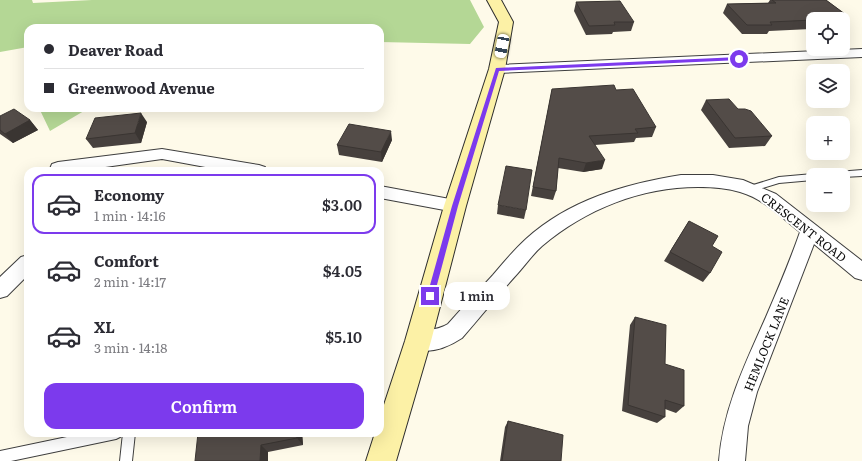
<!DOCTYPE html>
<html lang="en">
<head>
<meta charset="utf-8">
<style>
  :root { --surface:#fff; --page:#f2f2f3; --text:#2b2b33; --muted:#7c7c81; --line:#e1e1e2; --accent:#7c3aed }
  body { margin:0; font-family:Literata,serif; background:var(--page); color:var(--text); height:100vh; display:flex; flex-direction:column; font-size:15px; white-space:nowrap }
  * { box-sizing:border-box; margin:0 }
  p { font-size:13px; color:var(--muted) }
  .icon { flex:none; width:22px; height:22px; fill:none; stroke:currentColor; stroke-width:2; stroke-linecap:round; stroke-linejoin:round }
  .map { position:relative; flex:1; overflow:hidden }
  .sheet { position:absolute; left:24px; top:167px; width:360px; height:270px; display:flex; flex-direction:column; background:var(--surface); border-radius:12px; box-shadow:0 4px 16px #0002 }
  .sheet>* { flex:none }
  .banner { position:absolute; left:24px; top:24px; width:360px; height:88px; border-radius:12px; box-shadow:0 4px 16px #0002; display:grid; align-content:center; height:88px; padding:0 20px; background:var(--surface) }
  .fabs { position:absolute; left:806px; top:12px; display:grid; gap:8px }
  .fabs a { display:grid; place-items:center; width:44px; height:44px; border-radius:8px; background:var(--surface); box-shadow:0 4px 16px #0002; font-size:20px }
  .end { position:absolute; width:18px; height:18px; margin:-9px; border:5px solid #7c3aed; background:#fff; box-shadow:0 0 0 2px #fff }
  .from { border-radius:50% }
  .bubble { position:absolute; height:28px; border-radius:12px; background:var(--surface); box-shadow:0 4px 16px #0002; font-size:13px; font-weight:600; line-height:28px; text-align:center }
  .car { position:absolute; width:12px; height:24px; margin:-12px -6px; border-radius:5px; box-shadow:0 0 3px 1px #0007; background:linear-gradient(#fff 24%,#345 0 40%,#fff 0 76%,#345 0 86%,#fff 0) }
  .banner b { display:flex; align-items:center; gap:14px; height:38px; font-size:15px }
  .banner b+b { border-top:1px solid var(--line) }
  .banner i { width:10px; height:10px; background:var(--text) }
  ul { padding:7px 0 0; list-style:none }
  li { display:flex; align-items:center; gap:12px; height:60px; margin:0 8px 6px; padding:0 12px; border:2px solid transparent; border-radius:12px }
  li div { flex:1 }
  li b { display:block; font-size:15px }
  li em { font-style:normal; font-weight:600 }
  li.on { border-color:var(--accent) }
  li>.icon { width:36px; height:36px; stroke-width:1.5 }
  .cta { display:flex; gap:8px; margin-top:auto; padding:8px 20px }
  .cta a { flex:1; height:46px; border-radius:12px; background:var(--accent); color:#fff; font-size:16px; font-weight:600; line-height:46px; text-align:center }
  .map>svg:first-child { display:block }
  .forest { fill:#b4d795 }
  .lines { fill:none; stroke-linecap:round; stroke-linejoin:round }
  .service-casing { stroke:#3e3e3e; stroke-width:2 }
  .minor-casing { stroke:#3e3e3e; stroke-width:2 }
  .secondary-casing { stroke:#2d2d2d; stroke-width:2 }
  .service { fill:#fff; fill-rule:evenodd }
  .minor { fill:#fff; fill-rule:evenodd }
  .secondary { fill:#fcf1a6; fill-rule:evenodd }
  .wall { fill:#47413e }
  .shaded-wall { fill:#3a3532 }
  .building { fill:#534c48; stroke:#3a3532 }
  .route { fill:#7c3aed }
  .labels { text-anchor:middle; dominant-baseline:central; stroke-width:4; stroke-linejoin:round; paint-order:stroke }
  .street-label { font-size:12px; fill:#0b0b0b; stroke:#fff }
</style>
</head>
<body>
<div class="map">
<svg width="862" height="461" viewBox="0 0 862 461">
  <rect width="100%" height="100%" fill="#fefae9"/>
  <!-- forest -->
  <path class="forest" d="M 0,0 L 32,0 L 33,3 L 92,0 L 470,0 L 484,27 L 470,44 L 380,42 L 380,28 L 28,28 L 28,47 L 0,52 Z
    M 39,108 L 89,108 L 50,131 Z"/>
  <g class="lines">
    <defs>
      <path id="service" d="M 862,170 L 862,176 L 843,177 L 843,175 L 833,175 L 837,172 Z
        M 813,174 L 816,175 L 813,175 L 813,180 L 779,183 L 753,191 L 749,188 L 750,186 L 779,177 Z
        M 86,433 L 122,433 L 120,437 L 116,439 L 11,461 L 0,461 L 0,451 Z
        M 123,433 L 135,433 L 132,461 L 120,461 Z"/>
      <path id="minor" d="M 862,49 L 862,57 L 497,73 L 492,72 L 490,69 L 492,66 L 497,65 Z
        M 162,149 L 259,165 L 265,167 L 267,171 L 227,171 L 162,159 L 77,171 L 49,171 L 52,164 L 58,162 Z
        M 681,175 L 713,175 L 743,180 L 776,194 L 862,261 L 862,280 L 855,278 L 814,244 L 757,392 L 748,426 L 745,461 L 719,461 C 723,409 745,364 766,317 C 778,289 790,261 800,232 C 781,217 764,199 740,192 C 727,188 712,187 698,187 C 641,187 586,209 542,246 C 533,254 526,264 518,273 C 499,294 481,316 462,338 C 447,348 428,355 410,348 L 407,341 L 410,334 C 423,329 435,332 448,324 C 462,308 478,291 493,275 C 503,263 514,250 526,239 C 569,200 625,184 681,175 Z
        M 380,186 L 455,200 L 461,201 L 464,206 L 461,211 L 455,212 L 380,198 Z
        M 28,255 L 28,275 L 7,296 L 0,298 L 0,277 L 21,257 Z"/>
      <path id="secondary" d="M 487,0 L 501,0 L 513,22 L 505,69 L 466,206 L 431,341 L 396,461 L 366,461 L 375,433 L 380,433 L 380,417 L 405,341 L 444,206 L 489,69 L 499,22 Z"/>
    </defs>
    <!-- service casing -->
    <use href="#service" class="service-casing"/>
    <!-- minor casing -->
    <use href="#minor" class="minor-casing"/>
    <!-- secondary casing -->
    <use href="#secondary" class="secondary-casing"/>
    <!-- service -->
    <use href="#service" class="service"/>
    <!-- minor -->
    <use href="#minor" class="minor"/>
    <!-- secondary -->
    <use href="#secondary" class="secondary"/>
  </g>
  <!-- wall -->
  <path class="wall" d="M 770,0 L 826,0 L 849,17 L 843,25 L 843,19 L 813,19 L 813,26 L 811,29 L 769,31 L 767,34 L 742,34 L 723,13 L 727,4 L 768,3 Z
    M 576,2 L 634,22 L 631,31 L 613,32 L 612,34 L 586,35 L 574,11 Z
    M 552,89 L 656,127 L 652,137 L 636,138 L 634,142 L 595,145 L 602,169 L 583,172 L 558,168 L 556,191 L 553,200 L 531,196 Z
    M 706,100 L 738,109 L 772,136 L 765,146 L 729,148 L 701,110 Z
    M 0,116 L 30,120 L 38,130 L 13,143 L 0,134 Z
    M 147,122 L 141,143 L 93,148 L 86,139 Z
    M 392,140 L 382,162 L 339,155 L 337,145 Z
    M 498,205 L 526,210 L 524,219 L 497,214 Z
    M 689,221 L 710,273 L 703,282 L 664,261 Z
    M 635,317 L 665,364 L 684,406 L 676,413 L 665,409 L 665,417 L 657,423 L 622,411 L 630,325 Z
    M 508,421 L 561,461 L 500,461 L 505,427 Z
    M 302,433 L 303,445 L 268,452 L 268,461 L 195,461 Z"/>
  <!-- shaded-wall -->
  <path class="shaded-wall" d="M 141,113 L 147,122 L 141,143 L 135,133 Z
    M 30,120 L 38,130 L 13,143 L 5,134 Z
    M 391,131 L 392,140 L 382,162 L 381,152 Z
    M 605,160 L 602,169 L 583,172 L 586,163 Z
    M 382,201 L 383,210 L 380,241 L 380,220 Z
    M 296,433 L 302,433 L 303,445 L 297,438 Z
    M 261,445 L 268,452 L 268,461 L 260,461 Z"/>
  <!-- building -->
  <path class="building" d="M 772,0 L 826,0 L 849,17 L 813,17 L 815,19 L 813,19 L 813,20 L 770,22 L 772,25 L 747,25 L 727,4 L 776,3 Z
    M 620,1 L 634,22 L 614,22 L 615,25 L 589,26 L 576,2 Z
    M 614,85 L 616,90 L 633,89 L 656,127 L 635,129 L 638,133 L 589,136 L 605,160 L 586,163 L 559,158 L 556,191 L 533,187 L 552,89 Z
    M 729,99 L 738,109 L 745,109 L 751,111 L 772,136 L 735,138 L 706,100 Z
    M 14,109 L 30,120 L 5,134 L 0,130 L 0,116 Z
    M 141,113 L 135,133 L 86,139 L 95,118 Z
    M 349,124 L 391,131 L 381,152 L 337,145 Z
    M 506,166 L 532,170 L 526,210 L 498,205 Z
    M 380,201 L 382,201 L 380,220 Z
    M 689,221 L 718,236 L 712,246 L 722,252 L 710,273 L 670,252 Z
    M 635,317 L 666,325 L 665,364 L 684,370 L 684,406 L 665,400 L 665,417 L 628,405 Z
    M 508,421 L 563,435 L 561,461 L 502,461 Z
    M 198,433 L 296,433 L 297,438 L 261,445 L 260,461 L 195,461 Z"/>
  <!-- route -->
  <path class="route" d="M 739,57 L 740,60 L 499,71 L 458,206 L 434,296 L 433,298 L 428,298 L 427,296 L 452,206 L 496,68 Z"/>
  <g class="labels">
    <!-- street labels -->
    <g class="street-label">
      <text transform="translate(804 227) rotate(38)">CRESCENT ROAD</text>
      <text transform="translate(766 344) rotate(-68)">HEMLOCK LANE</text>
    </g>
  </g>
</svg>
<div class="fabs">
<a><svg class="icon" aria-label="locate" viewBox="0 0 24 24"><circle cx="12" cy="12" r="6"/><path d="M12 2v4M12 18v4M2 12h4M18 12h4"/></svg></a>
<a><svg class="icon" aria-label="layers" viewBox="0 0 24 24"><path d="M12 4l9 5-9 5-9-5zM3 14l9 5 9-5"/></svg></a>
<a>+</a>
<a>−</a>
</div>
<i class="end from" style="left:739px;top:59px"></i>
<i class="end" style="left:430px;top:296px"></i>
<div class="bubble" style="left:444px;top:282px;width:66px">1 min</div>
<i class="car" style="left:502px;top:46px;rotate:191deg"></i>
<div class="banner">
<b><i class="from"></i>Deaver Road</b>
<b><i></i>Greenwood Avenue</b>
</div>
<section class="sheet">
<ul>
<li class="on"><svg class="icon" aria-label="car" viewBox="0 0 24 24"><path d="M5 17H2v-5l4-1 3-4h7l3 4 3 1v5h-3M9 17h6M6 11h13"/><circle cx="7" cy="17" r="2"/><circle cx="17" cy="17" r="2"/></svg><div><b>Economy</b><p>1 min · 14:16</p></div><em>$3.00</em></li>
<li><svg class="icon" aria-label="car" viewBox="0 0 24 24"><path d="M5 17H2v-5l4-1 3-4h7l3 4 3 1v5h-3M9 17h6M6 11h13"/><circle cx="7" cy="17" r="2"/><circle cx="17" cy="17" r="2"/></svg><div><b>Comfort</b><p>2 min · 14:17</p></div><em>$4.05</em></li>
<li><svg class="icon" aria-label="car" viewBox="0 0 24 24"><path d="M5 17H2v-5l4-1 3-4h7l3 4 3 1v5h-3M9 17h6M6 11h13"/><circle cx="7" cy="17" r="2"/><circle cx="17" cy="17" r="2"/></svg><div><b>XL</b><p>3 min · 14:18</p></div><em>$5.10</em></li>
</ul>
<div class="cta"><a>Confirm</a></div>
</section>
</div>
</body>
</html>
